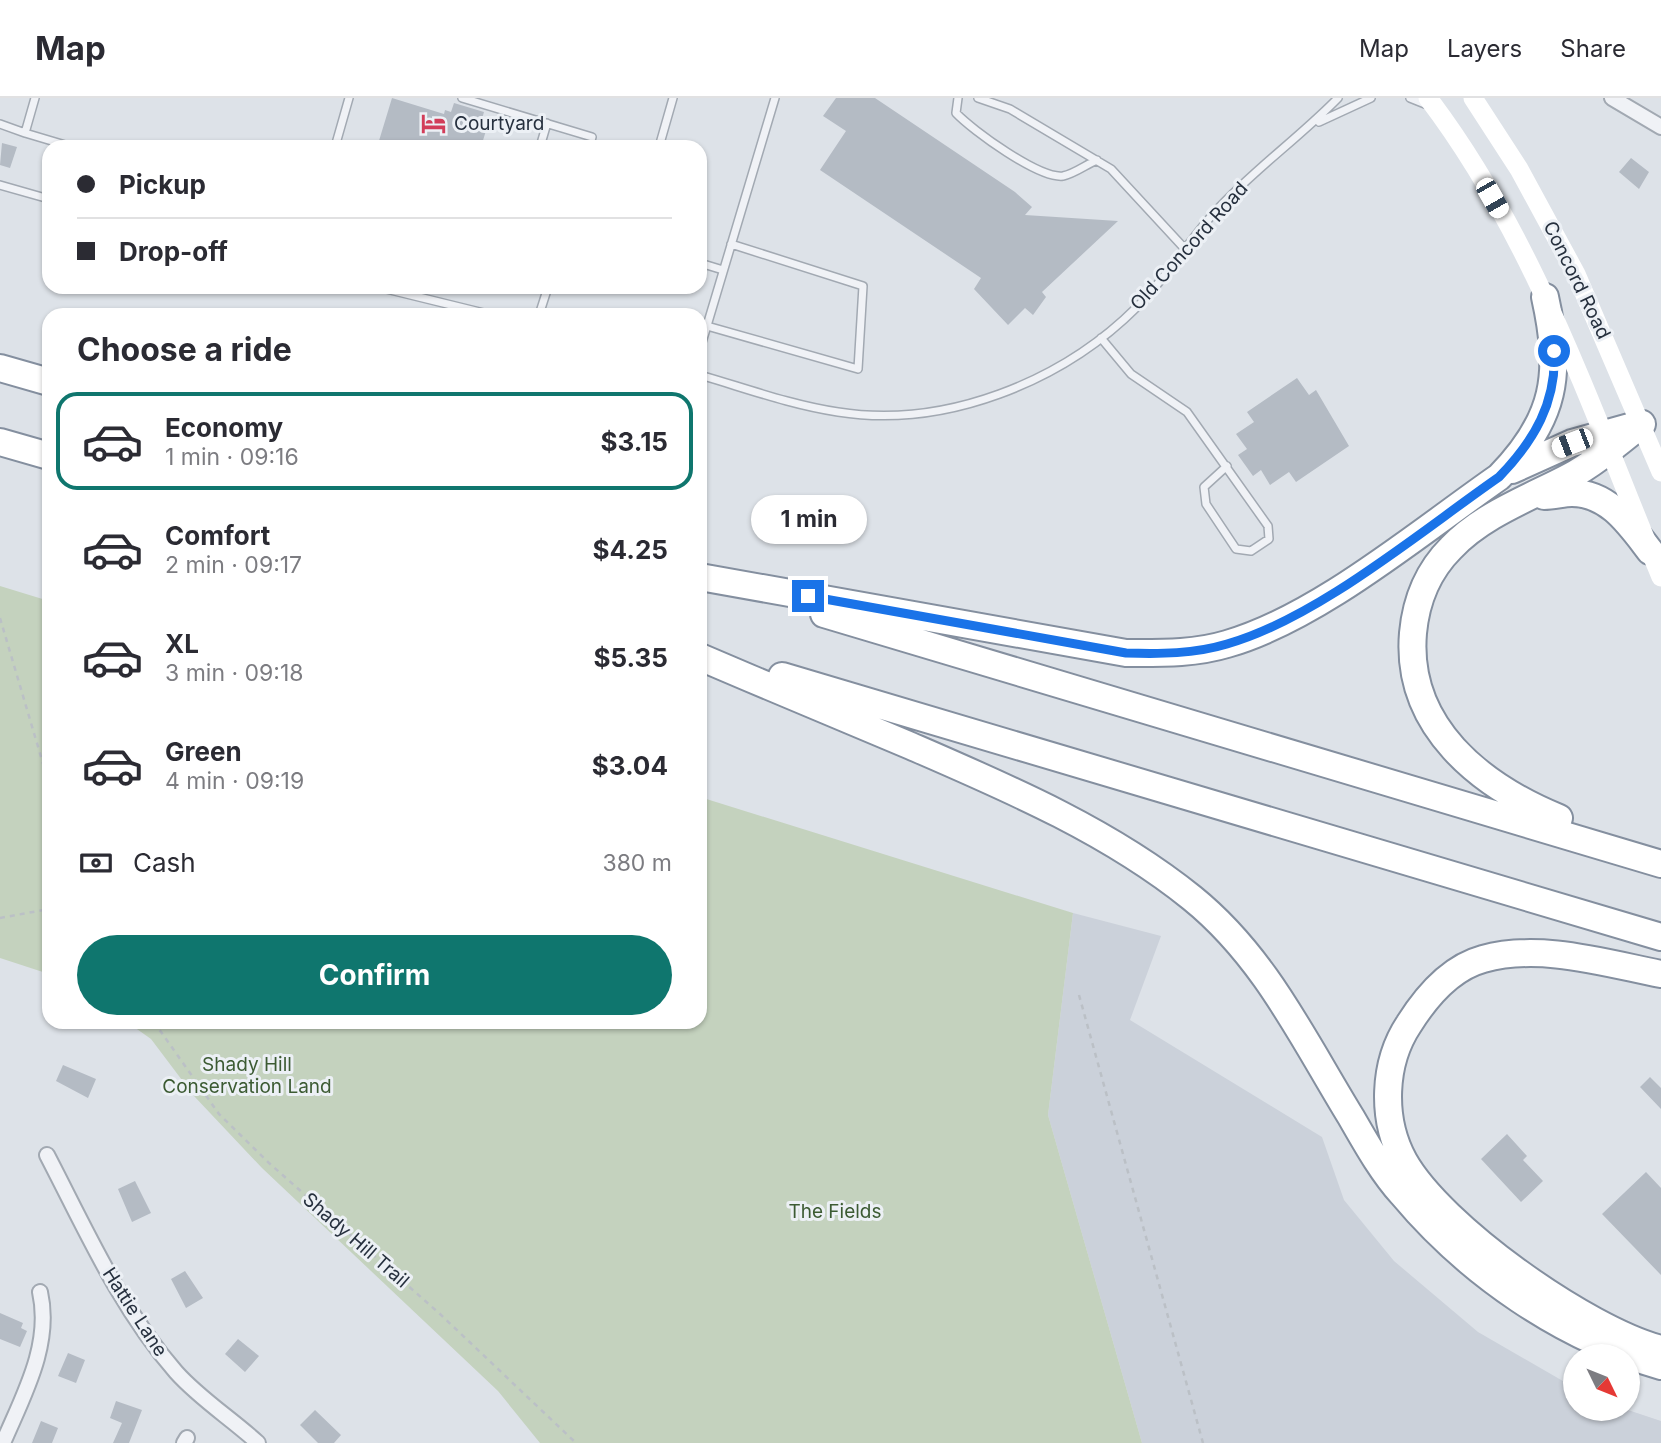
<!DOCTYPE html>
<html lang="en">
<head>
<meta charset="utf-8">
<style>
  :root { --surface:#fff; --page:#f2f2f3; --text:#2b2b33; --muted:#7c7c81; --line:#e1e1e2; --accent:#0f766e }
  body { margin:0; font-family:Inter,sans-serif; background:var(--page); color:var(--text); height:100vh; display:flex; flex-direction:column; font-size:26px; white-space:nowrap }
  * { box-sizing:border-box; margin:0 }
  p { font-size:23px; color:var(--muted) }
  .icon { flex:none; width:38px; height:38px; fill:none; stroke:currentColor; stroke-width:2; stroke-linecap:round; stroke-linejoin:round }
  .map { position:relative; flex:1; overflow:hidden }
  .side { position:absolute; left:42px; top:210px; width:665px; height:721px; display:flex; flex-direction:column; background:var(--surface); border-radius:21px; box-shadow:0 2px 5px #0004 }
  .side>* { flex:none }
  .banner { position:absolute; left:42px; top:42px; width:665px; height:154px; border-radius:21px; box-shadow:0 2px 5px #0004; display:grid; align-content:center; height:154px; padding:0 35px; background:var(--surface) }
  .needle { width:46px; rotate:133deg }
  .tools { position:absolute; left:1563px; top:1246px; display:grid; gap:14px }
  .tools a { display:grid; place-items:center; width:77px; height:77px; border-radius:50%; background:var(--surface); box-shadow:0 2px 5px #0004; font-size:35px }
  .end { position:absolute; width:32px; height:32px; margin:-16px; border:9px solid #1a73e8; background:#fff; box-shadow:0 0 0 4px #fff }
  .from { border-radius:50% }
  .bubble { position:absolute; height:49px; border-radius:24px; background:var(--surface); box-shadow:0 2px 5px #0004; font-size:23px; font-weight:700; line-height:49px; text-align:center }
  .car { position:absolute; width:21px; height:42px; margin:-21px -10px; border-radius:9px; box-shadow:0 0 5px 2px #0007; background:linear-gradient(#fff 24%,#345 0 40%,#fff 0 76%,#345 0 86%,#fff 0) }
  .banner b { display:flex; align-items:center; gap:24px; height:66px; font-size:26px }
  .banner b+b { border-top:2px solid var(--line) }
  .banner i { width:18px; height:18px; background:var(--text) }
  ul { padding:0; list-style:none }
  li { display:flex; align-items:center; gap:21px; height:98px; margin:0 14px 10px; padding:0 21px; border:4px solid transparent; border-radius:21px }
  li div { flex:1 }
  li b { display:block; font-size:26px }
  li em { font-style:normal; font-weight:700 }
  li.current { border-color:var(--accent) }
  li>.icon { width:63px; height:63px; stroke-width:1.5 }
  h2 { padding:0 35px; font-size:32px; line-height:84px }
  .pay { display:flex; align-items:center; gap:18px; height:77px; padding:0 35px; font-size:26px }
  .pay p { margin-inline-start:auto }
  .action { display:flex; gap:14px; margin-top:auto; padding:14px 35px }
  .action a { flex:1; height:80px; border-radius:42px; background:var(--accent); color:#fff; font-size:28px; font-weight:700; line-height:80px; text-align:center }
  header { display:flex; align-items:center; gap:42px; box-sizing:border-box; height:98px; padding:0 35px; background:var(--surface); border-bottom:2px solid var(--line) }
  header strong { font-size:33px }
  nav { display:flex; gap:38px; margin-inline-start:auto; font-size:24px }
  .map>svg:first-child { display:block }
  .built { fill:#cbd1da }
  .green { fill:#c4d2be }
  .building { fill:#b4bbc4 }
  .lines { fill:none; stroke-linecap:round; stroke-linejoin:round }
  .service-casing { stroke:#a2a9b2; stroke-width:10 }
  .minor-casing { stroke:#a2a9b2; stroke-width:18 }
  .motorway-casing { stroke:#848f9f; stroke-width:30 }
  .path { stroke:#bbc0c6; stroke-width:2.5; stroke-dasharray:5 5; stroke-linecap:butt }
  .service { stroke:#f0f2f6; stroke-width:7 }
  .minor { stroke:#f0f2f6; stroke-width:14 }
  .secondary { stroke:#fff; stroke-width:19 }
  .motorway { stroke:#fff; stroke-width:26 }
  .route { stroke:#1a73e8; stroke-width:9 }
  .labels { text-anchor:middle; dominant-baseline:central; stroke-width:6; stroke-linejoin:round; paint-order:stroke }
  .poi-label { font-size:19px; fill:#26303e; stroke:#ecf0f5; text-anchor:start }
  .street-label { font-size:19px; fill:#26303e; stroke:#ecf0f5 }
  .park-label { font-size:19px; fill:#3c5b33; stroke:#ecf0f5 }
</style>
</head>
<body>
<header>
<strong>Map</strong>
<nav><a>Map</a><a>Layers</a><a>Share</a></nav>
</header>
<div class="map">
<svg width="1661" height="1345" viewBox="0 0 1661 1345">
  <rect width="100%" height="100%" fill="#dde2e8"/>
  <!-- built -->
  <path class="built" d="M 1073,815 L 1161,838 L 1130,922 L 1322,1039 L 1344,1102 L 1394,1163 L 1478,1234 L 1575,1290 L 1575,1311 L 1625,1311 L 1661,1323 L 1661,1345 L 1142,1345 L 1048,1017 Z"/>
  <!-- green -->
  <path class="green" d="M 0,488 L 49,503 L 49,876 L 0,860 Z
    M 700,699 L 1073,815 L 1048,1017 L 1142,1345 L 540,1345 L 498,1293 L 262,1070 L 194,998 L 151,941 L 127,924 L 700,924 Z"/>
  <!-- building -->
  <path class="building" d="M 392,0 L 444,16 L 445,12 L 451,14 L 454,5 L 484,14 L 481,24 L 488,26 L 481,49 L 390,49 L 378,46 Z
    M 836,0 L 875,0 L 1015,94 L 1032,109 L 1025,117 L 1118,123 L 1042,194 L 1046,199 L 1033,217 L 1025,210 L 1008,227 L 974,191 L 981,180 L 820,72 L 846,33 L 823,18 Z
    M 2,45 L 17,49 L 10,70 L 0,67 Z
    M 1631,60 L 1649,74 L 1639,91 L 1619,74 Z
    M 1297,280 L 1309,297 L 1316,292 L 1349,348 L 1296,384 L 1289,374 L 1270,387 L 1261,372 L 1253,378 L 1238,357 L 1247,351 L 1236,336 L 1254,324 L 1247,314 Z
    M 63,967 L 96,981 L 88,1000 L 56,983 Z
    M 1650,979 L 1661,990 L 1661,1011 L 1640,989 Z
    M 1507,1036 L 1527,1058 L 1523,1062 L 1543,1083 L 1521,1104 L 1481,1061 Z
    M 1646,1074 L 1661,1090 L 1661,1177 L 1602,1116 Z
    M 135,1083 L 151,1115 L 132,1124 L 118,1091 Z
    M 185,1173 L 203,1200 L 186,1210 L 171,1181 Z
    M 0,1215 L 23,1225 L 21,1230 L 27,1233 L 20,1249 L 0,1241 Z
    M 238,1241 L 259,1258 L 245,1274 L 225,1256 Z
    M 68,1255 L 85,1262 L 76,1285 L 58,1278 Z
    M 116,1303 L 142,1312 L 129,1345 L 113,1345 L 122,1325 L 110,1320 Z
    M 315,1312 L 341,1337 L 334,1345 L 318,1345 L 300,1327 Z
    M 41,1323 L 58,1330 L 52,1345 L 32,1345 Z"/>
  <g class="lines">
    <defs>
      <path id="service" d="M 462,0 L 592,39 L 589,49
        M 958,0 L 956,15 C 972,32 1039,81 1063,78 C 1074,76 1087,66 1097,62
        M 978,0 L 1010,11 L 1111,71 L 1185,151
        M 1410,0 L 1425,6
        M 1319,24 L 1371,0
        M 0,26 L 25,35 L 35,0
        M 25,35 L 72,49
        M 335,49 L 349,0
        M 540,49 L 547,25
        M 659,49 L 673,0
        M 0,87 L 49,101
        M 700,165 L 723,172
        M 378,189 L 492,217
        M 539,217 L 548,189
        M 707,228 L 858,271 L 863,188 L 731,146
        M 1101,240 L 1131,276 L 1187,314 L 1268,428 L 1269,441 L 1251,453 L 1236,451 L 1206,406 L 1204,389 L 1227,368
        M 700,251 L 775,0
        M 700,277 C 745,290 791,307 838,314 C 945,331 1062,284 1137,209 C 1166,180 1187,145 1214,115 C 1252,73 1299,40 1338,0"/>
      <path id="minor" d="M 1612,0 L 1661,29
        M 47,1057 C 86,1132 120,1210 176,1274 C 200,1301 232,1321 258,1345
        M 3,1345 C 23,1298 52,1247 40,1194
        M 184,1345 L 187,1340"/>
      <path id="motorway" d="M 0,270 L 49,284
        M 0,344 L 49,358
        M 1512,372 L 1572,345 L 1633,328
        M 1544,398 C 1554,398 1563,395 1572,395 C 1609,395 1630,427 1650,453
        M 700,479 L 1126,555 C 1160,555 1194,556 1227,546 C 1318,520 1421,433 1499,379 C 1556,321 1562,276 1545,199
        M 824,516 L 1661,766
        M 700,559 C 770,589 840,618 911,648 C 1008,690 1109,733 1192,800 C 1265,859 1303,941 1351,1019 C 1366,1045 1382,1074 1402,1096 C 1468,1175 1562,1240 1661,1268
        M 782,578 L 1661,839
        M 1559,720 C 1481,688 1405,629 1413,535 C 1416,503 1428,473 1451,450 C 1482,417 1529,400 1569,379 C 1595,365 1618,345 1642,326
        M 1661,876 C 1605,865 1540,845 1483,861 C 1450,870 1426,899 1409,926 C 1383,965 1381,1021 1404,1063 C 1441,1129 1587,1232 1661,1251"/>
    </defs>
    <!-- service casing -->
    <use href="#service" class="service-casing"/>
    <!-- minor casing -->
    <use href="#minor" class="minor-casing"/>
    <!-- motorway casing -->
    <use href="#motorway" class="motorway-casing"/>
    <!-- path -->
    <path class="path" d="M 0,520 L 49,686
      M 0,820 L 49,811
      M 1079,897 L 1203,1345
      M 154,924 L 219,1016 L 269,1065 L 440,1216 L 576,1345"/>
    <!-- service -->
    <use href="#service" class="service"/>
    <!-- minor -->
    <use href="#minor" class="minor"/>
    <!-- secondary -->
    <path class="secondary" d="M 1428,0 C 1536,142 1593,316 1661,479
      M 1473,0 L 1519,71 L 1576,176 L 1661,374"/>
    <!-- motorway -->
    <use href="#motorway" class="motorway"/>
  </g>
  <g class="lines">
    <!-- route -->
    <path class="route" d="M 808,498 L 1126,555 C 1160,556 1194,556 1227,546 C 1318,520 1421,433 1499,379 C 1534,343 1557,304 1554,253"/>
  </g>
  <!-- icons -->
  <defs>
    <symbol id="hotel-bare" viewBox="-9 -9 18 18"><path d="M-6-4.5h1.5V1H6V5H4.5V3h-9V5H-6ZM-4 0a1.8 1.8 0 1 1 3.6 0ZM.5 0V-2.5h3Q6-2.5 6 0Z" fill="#d23d59" stroke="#ecf0f5" stroke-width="2.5" paint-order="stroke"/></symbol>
  </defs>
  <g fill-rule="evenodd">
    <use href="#hotel-bare" x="416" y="8" width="35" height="35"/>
  </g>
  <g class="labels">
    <!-- poi labels -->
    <g class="poi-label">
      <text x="454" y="25">Courtyard</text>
    </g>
    <!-- street labels -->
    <g class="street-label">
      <text transform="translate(1189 148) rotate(-48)">Old Concord Road</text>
      <text transform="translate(1577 182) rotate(64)">Concord Road</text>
      <text transform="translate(356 1142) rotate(41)">Shady Hill Trail</text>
      <text transform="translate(135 1214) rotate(57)">Hattie Lane</text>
    </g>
    <!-- park labels -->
    <g class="park-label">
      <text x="247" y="966">Shady Hill<tspan x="247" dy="22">Conservation Land</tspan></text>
      <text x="835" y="1113">The Fields</text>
    </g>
  </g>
</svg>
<div class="tools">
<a><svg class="needle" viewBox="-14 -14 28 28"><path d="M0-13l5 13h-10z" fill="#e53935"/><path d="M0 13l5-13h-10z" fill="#7c7c81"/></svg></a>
</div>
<i class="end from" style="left:1554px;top:253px"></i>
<i class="end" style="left:808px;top:498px"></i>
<div class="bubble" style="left:751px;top:397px;width:116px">1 min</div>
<i class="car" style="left:1492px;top:100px;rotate:150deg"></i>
<i class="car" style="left:1572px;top:345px;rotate:249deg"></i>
<div class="banner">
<b><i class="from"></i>Pickup</b>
<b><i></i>Drop-off</b>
</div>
<section class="side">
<h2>Choose a ride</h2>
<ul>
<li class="current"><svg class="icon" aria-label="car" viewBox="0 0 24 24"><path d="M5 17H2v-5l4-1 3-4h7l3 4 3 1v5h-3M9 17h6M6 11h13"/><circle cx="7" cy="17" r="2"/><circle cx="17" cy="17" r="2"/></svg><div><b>Economy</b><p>1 min · 09:16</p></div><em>$3.15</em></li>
<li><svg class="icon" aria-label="car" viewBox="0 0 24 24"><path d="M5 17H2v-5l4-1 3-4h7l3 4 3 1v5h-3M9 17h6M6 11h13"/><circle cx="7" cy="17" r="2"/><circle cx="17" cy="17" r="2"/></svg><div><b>Comfort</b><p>2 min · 09:17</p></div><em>$4.25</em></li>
<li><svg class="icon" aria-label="car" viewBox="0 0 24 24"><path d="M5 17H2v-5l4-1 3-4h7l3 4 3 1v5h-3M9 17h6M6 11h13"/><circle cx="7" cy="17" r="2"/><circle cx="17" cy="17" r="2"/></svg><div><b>XL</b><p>3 min · 09:18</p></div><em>$5.35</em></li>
<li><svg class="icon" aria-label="car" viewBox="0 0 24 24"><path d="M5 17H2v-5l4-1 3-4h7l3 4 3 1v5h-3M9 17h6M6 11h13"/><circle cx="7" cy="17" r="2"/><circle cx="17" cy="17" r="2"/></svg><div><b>Green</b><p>4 min · 09:19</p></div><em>$3.04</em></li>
</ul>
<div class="pay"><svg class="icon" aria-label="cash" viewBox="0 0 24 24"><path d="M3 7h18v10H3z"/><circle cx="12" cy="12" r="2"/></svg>Cash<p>380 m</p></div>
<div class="action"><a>Confirm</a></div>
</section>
</div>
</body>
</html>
